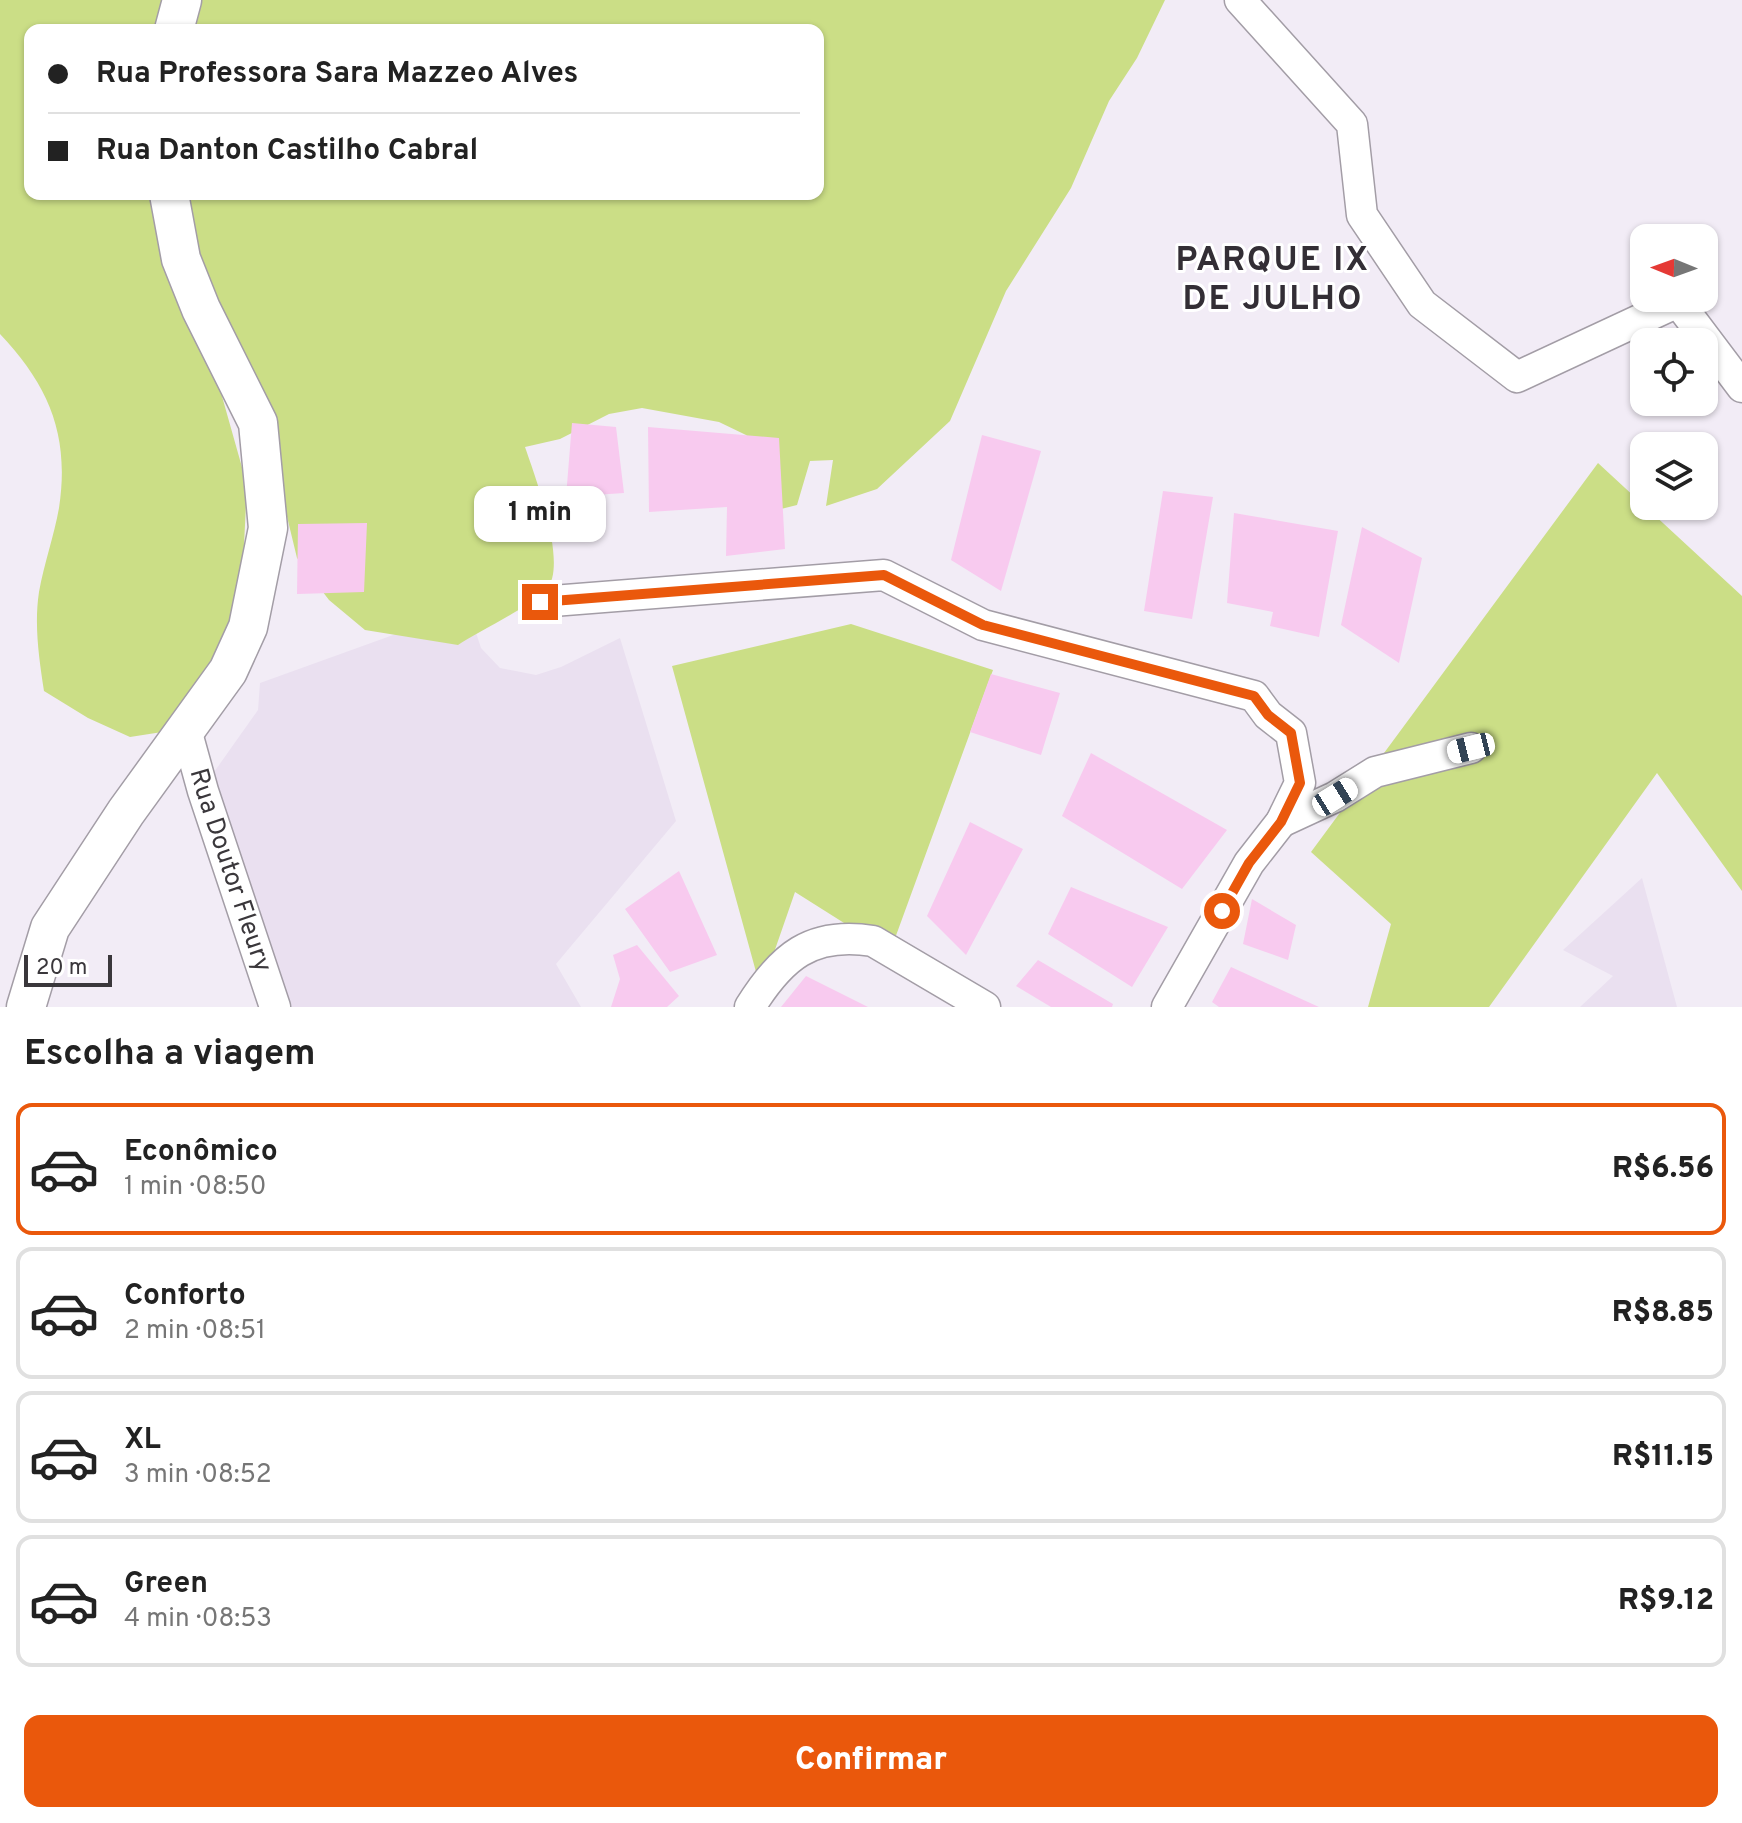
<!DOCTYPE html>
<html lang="pt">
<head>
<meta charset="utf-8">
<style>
  :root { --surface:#fff; --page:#f2f2f2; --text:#222; --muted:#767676; --line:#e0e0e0; --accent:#ea580c }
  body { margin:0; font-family:Overpass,sans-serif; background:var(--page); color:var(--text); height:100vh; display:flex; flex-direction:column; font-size:30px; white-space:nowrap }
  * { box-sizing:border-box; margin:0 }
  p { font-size:26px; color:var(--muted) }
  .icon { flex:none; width:44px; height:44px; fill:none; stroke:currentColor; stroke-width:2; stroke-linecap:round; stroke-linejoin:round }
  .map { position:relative; height:1007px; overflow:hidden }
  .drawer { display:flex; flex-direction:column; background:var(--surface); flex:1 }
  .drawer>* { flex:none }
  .banner { position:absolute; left:24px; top:24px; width:800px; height:176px; border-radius:16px; box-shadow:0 2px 6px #0004; display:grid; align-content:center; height:176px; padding:0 24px; background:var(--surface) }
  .needle { width:52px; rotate:271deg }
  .buttons { position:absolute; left:1630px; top:224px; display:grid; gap:16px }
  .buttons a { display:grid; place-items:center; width:88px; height:88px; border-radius:16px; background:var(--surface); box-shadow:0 2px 6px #0004; font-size:40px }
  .scale { position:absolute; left:24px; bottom:20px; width:88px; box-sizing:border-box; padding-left:8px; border:4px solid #3a373b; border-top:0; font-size:22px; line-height:28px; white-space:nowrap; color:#3a373b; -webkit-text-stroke:6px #fff; paint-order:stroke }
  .end { position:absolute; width:36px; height:36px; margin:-18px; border:10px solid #ea580c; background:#fff; box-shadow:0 0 0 4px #fff }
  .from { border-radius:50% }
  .bubble { position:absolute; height:56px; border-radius:16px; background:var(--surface); box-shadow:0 2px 6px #0004; font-size:26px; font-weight:800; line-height:56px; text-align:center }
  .car { position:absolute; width:24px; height:48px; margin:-24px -12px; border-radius:10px; box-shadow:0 0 6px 2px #0007; background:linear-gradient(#fff 24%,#345 0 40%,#fff 0 76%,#345 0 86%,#fff 0) }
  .banner b { display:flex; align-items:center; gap:28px; height:76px; font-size:30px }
  .banner b+b { border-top:2px solid var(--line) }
  .banner i { width:20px; height:20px; background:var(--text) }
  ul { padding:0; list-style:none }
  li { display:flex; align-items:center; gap:24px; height:132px; margin:0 16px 12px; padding:0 8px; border:4px solid var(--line); border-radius:16px }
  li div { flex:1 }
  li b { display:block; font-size:30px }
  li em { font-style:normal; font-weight:800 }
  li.selected { border-color:var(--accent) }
  li>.icon { width:72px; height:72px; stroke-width:1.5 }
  h2 { padding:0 24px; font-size:36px; line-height:96px }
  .button { display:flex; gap:16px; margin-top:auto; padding:16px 24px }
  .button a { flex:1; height:92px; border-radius:16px; background:var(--accent); color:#fff; font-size:32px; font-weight:800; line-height:92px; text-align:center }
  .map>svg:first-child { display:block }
  .built { fill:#eae0f0 }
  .green { fill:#cbde86; fill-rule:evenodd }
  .building { fill:#f8caef }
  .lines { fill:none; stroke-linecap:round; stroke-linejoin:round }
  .minor-casing { stroke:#a39da6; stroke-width:33 }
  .tertiary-casing { stroke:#a39da6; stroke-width:41 }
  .minor { stroke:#fff; stroke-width:30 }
  .tertiary { stroke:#fff; stroke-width:38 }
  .route { stroke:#ea580c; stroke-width:10 }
  .labels { text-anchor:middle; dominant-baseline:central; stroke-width:6; stroke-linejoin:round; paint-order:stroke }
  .street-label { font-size:26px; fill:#3a373b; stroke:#fff }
  .district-label { font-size:34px; font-weight:bold; letter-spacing:2px; fill:#332e35; stroke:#fff }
</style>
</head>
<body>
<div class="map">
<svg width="1742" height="1007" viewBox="0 0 1742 1007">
  <rect width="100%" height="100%" fill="#f2ecf6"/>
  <!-- built -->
  <path class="built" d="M 468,608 L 481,648 L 500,668 L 536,675 L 561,667 L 620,638 L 676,821 L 556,964 L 581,1007 L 285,1007 L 207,782 L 258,710 L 260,683 Z
    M 1642,878 L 1677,1007 L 1580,1007 L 1613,976 L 1563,950 Z"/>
  <!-- green -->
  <path class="green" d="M 0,0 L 1165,0 L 1137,58 L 1109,101 L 1071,188 L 1006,291 L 950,421 L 877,489 L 826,506 L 833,460 L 810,461 L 797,505 L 781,509 L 759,448 L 746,435 L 719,422 L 642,408 L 609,414 L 560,439 L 525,447 C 535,476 568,564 547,589 C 533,605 478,632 458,645 L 365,630 L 329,600 L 297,558 L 268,438 L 216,375 L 247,485 L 243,565 L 231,642 L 175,730 L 130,737 L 88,718 L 44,691 C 39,658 34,625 39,592 C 44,564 54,536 59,508 C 70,435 49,386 0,334 ZM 30,30 L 818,30 L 818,194 L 30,194 Z
    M 1598,463 L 1742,596 L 1742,891 L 1657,773 L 1489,1007 L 1368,1007 L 1391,924 L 1311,852 Z
    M 851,624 L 993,670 L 890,952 L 795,892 L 761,990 L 672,666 Z"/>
  <!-- building -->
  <path class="building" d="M 572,423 L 616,427 L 624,493 L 566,497 Z
    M 648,427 L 779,438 L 785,549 L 726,556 L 727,507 L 649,512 Z
    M 982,435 L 1041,451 L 1001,591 L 951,560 Z
    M 1163,491 L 1213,497 L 1192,619 L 1144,611 Z
    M 1234,513 L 1338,531 L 1319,637 L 1270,626 L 1273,612 L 1227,603 Z
    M 367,523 L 364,592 L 297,594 L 298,524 Z
    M 1362,527 L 1422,558 L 1399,663 L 1341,625 Z
    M 991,674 L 1060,693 L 1041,755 L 970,732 Z
    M 1091,753 L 1227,830 L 1182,889 L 1062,816 Z
    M 970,822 L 1023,849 L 966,955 L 927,916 Z
    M 679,871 L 717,955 L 670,972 L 625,909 Z
    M 1071,887 L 1168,927 L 1132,987 L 1048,934 Z
    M 1252,899 L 1296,925 L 1288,960 L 1243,944 Z
    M 637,945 L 679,996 L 667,1007 L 611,1007 L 620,979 L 613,955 Z
    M 1038,960 L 1113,1004 L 1112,1007 L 1051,1007 L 1016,986 Z
    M 1231,967 L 1319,1007 L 1219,1007 L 1212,1002 Z
    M 806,976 L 868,1007 L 781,1007 Z"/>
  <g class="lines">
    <defs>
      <g id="minor">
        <path d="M 1240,0 L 1352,124 L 1362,215 L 1422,304 L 1517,377 L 1678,302 L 1742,387"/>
        <path d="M 540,602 L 884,575 L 983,625 L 1254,696 L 1268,715 L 1291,733 L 1300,783 L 1281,822 L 1249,863 L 1167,1007"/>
        <path id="s1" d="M 187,733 L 203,791 L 275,1007"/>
        <path d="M 1281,822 L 1335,797 L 1375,772 L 1471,748"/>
        <path d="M 750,1007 C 781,957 811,931 873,941 L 985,1007"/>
      </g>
      <path id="tertiary" d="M 174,30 L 182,0
        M 26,1007 L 50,928 L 126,812 L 228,671 L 248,627 L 268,528 L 258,423 L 201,309 L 181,259 L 169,194"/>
    </defs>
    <!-- minor casing -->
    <use href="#minor" class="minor-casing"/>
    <!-- tertiary casing -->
    <use href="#tertiary" class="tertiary-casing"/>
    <!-- minor -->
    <use href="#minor" class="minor"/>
    <!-- tertiary -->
    <use href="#tertiary" class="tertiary"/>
  </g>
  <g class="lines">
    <!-- route -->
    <path class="route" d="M 540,602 L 884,575 L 983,625 L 1254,696 L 1268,715 L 1291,733 L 1300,783 L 1281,822 L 1249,863 L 1222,911"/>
  </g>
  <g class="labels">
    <!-- street labels -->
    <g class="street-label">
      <text stroke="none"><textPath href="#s1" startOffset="144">Rua Doutor Fleury</textPath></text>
    </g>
    <!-- district labels -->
    <g class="district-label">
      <text x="1273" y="261">PARQUE IX<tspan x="1273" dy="39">DE JULHO</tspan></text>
    </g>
  </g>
</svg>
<div class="buttons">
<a><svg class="needle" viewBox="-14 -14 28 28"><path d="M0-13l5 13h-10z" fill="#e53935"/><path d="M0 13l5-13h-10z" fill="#767676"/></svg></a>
<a><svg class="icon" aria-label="locate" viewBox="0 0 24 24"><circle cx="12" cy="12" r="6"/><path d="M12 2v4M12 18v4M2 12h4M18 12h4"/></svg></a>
<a><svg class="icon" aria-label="layers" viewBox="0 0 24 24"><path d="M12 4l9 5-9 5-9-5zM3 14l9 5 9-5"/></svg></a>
</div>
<div class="scale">20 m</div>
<i class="end from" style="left:1222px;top:911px"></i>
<i class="end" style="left:540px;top:602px"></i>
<div class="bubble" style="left:474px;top:486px;width:132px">1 min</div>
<i class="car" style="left:1471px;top:748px;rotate:256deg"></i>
<i class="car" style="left:1335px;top:797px;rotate:58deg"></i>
<div class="banner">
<b><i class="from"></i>Rua Professora Sara Mazzeo Alves</b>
<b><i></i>Rua Danton Castilho Cabral</b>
</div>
</div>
<section class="drawer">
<h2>Escolha a viagem</h2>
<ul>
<li class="selected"><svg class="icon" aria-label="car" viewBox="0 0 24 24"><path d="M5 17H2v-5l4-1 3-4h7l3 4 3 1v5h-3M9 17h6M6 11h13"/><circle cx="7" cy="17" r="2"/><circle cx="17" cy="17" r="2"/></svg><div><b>Econômico</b><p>1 min · 08:50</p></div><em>R$6.56</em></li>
<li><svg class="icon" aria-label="car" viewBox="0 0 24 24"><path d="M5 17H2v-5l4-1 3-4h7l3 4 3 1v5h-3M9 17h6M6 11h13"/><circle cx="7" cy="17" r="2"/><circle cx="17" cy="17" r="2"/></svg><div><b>Conforto</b><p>2 min · 08:51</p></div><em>R$8.85</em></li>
<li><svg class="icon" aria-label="car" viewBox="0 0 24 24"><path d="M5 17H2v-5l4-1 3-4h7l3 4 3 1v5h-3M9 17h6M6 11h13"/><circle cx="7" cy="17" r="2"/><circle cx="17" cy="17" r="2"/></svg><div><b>XL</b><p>3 min · 08:52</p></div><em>R$11.15</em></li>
<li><svg class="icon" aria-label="car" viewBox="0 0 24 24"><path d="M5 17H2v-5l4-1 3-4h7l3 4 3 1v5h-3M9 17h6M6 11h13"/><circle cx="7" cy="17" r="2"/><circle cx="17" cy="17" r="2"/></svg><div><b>Green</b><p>4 min · 08:53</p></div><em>R$9.12</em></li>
</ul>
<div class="button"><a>Confirmar</a></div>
</section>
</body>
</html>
